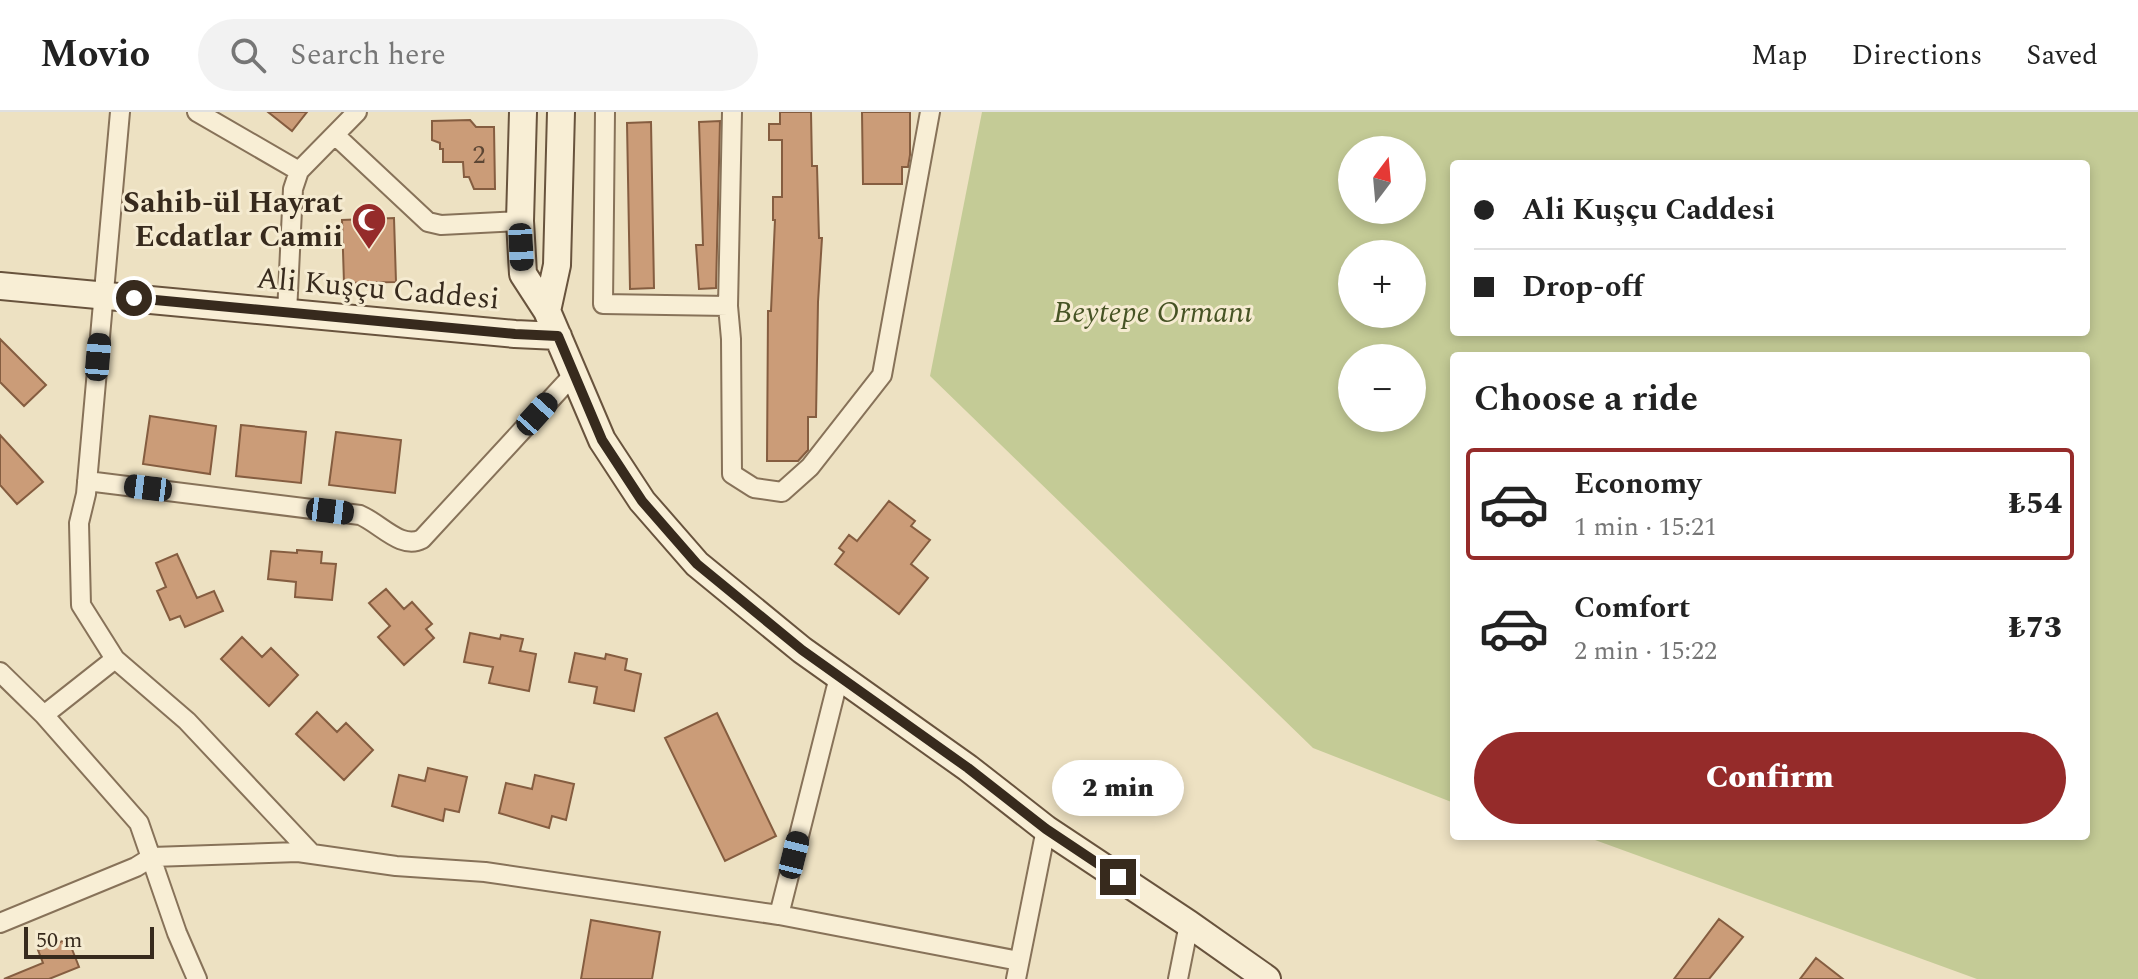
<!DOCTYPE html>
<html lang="en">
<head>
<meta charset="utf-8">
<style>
  :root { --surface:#fff; --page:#f2f2f2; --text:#222; --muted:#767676; --line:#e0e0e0; --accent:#952b2a }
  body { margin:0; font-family:Spectral,serif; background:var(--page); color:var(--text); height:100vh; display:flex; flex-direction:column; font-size:30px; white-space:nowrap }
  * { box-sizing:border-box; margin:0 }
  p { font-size:26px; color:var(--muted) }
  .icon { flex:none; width:44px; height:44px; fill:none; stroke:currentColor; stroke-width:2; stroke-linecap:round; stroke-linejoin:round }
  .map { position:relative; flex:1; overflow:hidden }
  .side { position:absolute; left:1450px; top:240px; width:640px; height:488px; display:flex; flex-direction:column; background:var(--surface); border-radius:8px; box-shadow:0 4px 12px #0003 }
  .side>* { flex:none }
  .banner { position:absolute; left:1450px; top:48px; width:640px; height:176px; border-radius:8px; box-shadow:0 4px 12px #0003; display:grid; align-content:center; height:176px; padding:0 24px; background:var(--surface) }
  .needle { width:52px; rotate:16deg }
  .tools { position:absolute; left:1338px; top:24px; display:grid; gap:16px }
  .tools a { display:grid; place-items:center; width:88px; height:88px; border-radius:50%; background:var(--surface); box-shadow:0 4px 12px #0003; font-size:40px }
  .scale { position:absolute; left:24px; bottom:20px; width:130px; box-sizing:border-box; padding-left:8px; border:4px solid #372a1d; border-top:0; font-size:22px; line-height:28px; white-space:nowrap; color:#372a1d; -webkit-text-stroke:6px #f5ebd1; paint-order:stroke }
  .end { position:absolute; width:36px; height:36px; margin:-18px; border:10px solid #372a1d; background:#fff; box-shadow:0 0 0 4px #fff }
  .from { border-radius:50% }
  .bubble { position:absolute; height:56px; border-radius:28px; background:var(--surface); box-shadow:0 4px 12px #0003; font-size:26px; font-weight:800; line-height:56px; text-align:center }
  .car { position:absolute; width:24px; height:48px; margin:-24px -12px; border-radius:10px; box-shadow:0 0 6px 2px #0007; background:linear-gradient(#222 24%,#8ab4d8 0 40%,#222 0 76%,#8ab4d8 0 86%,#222 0) }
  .banner b { display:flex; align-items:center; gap:28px; height:76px; font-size:30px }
  .banner b+b { border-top:2px solid var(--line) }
  .banner i { width:20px; height:20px; background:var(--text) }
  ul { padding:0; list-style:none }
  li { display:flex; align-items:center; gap:24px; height:112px; margin:0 16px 12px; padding:0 8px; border:4px solid transparent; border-radius:8px }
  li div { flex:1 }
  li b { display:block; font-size:30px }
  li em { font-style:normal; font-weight:800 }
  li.active { border-color:var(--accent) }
  li>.icon { width:72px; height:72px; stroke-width:1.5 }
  h2 { padding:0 24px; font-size:36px; line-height:96px }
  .action { display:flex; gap:16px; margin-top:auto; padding:16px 24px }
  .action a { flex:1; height:92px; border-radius:48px; background:var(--accent); color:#fff; font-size:32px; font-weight:800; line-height:92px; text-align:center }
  header { display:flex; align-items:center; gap:48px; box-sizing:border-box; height:112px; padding:0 40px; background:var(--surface); border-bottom:2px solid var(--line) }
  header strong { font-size:38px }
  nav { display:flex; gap:44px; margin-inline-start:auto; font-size:28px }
  .search { width:560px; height:72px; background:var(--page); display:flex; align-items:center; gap:20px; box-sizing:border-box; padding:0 28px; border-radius:44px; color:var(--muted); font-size:30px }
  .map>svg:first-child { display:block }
  .green { fill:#c4cb96; fill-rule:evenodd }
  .building { fill:#cb9c78; stroke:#855d40; stroke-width:2 }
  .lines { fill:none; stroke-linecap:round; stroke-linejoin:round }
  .street-casing { stroke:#877259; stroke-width:22 }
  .secondary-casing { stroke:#68533d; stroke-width:30 }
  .street { stroke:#f8eed5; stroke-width:18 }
  .secondary { stroke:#f8eed5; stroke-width:26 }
  .route { stroke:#372a1d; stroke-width:10 }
  .labels { text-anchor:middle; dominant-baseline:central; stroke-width:6; stroke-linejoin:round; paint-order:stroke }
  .number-label { font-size:26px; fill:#5c4634 }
  .poi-label { font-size:30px; font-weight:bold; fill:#372a1d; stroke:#f5ebd1; text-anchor:end }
  .street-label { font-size:30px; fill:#372a1d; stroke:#f5ebd1 }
  .park-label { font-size:30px; font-style:italic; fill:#465324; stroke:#f5ebd1 }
</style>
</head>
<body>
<header>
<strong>Movio</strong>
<div class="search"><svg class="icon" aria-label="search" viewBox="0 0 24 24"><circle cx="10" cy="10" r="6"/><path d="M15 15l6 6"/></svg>Search here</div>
<nav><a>Map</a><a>Directions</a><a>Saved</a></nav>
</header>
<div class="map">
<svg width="2138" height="867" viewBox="0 0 2138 867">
  <rect width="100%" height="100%" fill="#ede1c2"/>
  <!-- green -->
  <path class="green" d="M 982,0 L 2138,0 L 2138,867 L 1977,867 L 1584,724 L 2086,724 L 2086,244 L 1454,244 L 1454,691 L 1313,636 L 930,264 ZM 1352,38 L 1412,38 L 1412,98 L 1352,98 ZM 1454,52 L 2086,52 L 2086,220 L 1454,220 ZM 1352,142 L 1412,142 L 1412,202 L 1352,202 ZM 1352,246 L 1412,246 L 1412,306 L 1352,306 Z"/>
  <!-- building -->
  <path class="building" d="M 268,0 L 307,0 L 292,19 Z
    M 780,0 L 811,0 L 812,54 L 817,54 L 819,126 L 822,126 L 818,190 L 816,305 L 808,305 L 808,338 L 798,349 L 767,349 L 768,199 L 771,199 L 775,108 L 773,108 L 773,85 L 782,85 L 782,28 L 769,28 L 769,12 L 780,12 Z
    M 862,0 L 910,0 L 910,43 L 908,55 L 902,55 L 902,72 L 863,72 Z
    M 470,8 L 476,15 L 494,15 L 495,77 L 474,77 L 469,65 L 464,65 L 463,50 L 443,50 L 443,37 L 440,37 L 440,31 L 432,28 L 432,9 Z
    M 720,9 L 716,176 L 699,177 L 696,133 L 703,133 L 699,10 Z
    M 651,10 L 654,176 L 630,177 L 627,11 Z
    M 394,106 L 396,170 L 344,171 L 342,108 Z
    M 0,227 L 46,273 L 24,294 L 0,270 Z
    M 150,304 L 216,314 L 210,362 L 143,352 Z
    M 241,313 L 306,320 L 301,371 L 236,364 Z
    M 336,320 L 401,328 L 395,381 L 329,373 Z
    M 0,323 L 43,370 L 17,392 L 0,373 Z
    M 889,389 L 915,409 L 911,414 L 930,428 L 911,452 L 928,466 L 899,502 L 835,452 L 844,440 L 839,436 L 849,423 L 857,429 Z
    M 297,438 L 322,440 L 321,451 L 336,452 L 332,488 L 295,485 L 296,470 L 268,467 L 271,439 L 297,441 Z
    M 177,442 L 197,486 L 214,479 L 223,499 L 185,515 L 180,504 L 170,508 L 157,479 L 166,475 L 156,451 Z
    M 386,477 L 404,497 L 412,490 L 432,512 L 426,517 L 434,526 L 404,553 L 378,525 L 390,514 L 369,491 Z
    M 470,521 L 500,527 L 501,523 L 523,527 L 520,539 L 536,542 L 529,579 L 489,571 L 493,555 L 464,550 Z
    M 242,525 L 262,545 L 271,536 L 298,563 L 269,594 L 221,547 Z
    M 575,541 L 605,547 L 606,542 L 627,547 L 625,558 L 641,562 L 634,599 L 594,591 L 597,575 L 569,570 Z
    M 317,600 L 337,620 L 346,611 L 373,638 L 344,668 L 296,622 Z
    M 717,601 L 776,724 L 725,749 L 665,626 Z
    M 428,656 L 467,665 L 459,700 L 445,697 L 443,709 L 392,694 L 399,663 L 425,669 Z
    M 535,663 L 574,672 L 566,708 L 552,704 L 549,716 L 499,701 L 506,671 L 532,677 Z
    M 1719,807 L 1743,825 L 1709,867 L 1674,867 Z
    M 591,808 L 660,820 L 652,867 L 581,867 Z
    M 68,827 L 79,855 L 49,867 L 4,867 L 43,851 L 38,838 Z
    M 1816,846 L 1843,867 L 1800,867 Z"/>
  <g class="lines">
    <defs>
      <path id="street" d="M 197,0 L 299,59
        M 605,0 L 603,192 L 728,194 L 731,227 L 732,362 L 754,376 L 782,380 L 810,355 L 882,263 L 930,0
        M 335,23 L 428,110 L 441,113 L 520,109
        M 728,194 L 732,0
        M 287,201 L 293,77 L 299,59 L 357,0
        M 87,369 L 360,403 C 381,412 401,438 422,427 L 574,262
        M 115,547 L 81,493 L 79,411 L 86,382 L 120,0
        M 0,560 L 44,603 L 139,711 L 177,821 L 197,867
        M 44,603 L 115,547 L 187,609 L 312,742
        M 779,803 L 839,565
        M 0,811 L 136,755 L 152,745 L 298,740 L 396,754 L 485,760 L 779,803 L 1019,849
        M 1016,867 L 1046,717
        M 1178,867 L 1189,812"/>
      <path id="secondary" d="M 523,0 L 520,109 L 523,162 L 547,199 L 602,328 L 642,389 L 697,452 L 802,538 L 968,656 L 1046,717 L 1189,812 L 1267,867
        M 0,174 L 515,222 L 558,224
        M 547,199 L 557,153 L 561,0"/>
    </defs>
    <!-- street casing -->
    <use href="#street" class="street-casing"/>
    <!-- secondary casing -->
    <use href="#secondary" class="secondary-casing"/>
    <!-- street -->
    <use href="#street" class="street"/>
    <!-- secondary -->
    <use href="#secondary" class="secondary"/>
  </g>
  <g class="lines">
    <!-- route -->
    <path class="route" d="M 134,186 L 515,222 L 558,224 L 602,328 L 642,389 L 697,452 L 802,538 L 968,656 L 1046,717 L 1118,765"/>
  </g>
  <!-- icons -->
  <defs>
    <symbol id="mosque-pin" viewBox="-11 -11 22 30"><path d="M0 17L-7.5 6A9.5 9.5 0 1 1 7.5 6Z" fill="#952b2a" stroke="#f5ebd1"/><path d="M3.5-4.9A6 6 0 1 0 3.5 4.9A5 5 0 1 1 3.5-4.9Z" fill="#fff"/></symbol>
  </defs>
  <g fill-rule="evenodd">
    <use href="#mosque-pin" x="349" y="88" width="40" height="54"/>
  </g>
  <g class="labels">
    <!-- number labels -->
    <g class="number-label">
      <text x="479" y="43">2</text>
    </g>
    <!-- poi labels -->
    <g class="poi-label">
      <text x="343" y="91">Sahib-ül Hayrat<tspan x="343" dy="34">Ecdatlar Camii</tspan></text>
    </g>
    <!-- street labels -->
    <g class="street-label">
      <text transform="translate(378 177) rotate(5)">Ali Kuşçu Caddesi</text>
    </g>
    <!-- park labels -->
    <g class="park-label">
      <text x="1153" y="201">Beytepe Ormanı</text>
    </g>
  </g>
</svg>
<div class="tools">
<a><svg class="needle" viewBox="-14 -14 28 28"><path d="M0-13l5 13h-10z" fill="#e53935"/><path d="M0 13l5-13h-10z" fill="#767676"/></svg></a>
<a>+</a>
<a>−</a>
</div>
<div class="scale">50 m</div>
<i class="end from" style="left:134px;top:186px"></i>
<i class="end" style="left:1118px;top:765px"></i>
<div class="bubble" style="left:1052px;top:648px;width:132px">2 min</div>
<i class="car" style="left:521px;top:135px;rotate:177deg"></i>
<i class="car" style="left:98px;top:245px;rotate:5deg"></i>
<i class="car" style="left:537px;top:302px;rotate:42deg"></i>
<i class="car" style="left:148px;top:376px;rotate:277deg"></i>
<i class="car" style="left:330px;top:399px;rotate:97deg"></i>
<i class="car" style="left:794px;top:743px;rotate:14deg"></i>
<div class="banner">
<b><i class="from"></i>Ali Kuşçu Caddesi</b>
<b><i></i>Drop-off</b>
</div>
<section class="side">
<h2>Choose a ride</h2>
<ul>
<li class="active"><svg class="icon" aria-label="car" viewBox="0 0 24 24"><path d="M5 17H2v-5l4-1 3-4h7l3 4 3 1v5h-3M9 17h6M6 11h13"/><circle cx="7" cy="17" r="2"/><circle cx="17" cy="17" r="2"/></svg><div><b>Economy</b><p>1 min · 15:21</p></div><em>₺54</em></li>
<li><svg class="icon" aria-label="car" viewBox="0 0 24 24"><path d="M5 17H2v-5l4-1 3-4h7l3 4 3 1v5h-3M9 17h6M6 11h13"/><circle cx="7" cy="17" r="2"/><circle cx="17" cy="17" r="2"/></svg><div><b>Comfort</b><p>2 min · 15:22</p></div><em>₺73</em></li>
</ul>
<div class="action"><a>Confirm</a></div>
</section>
</div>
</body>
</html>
